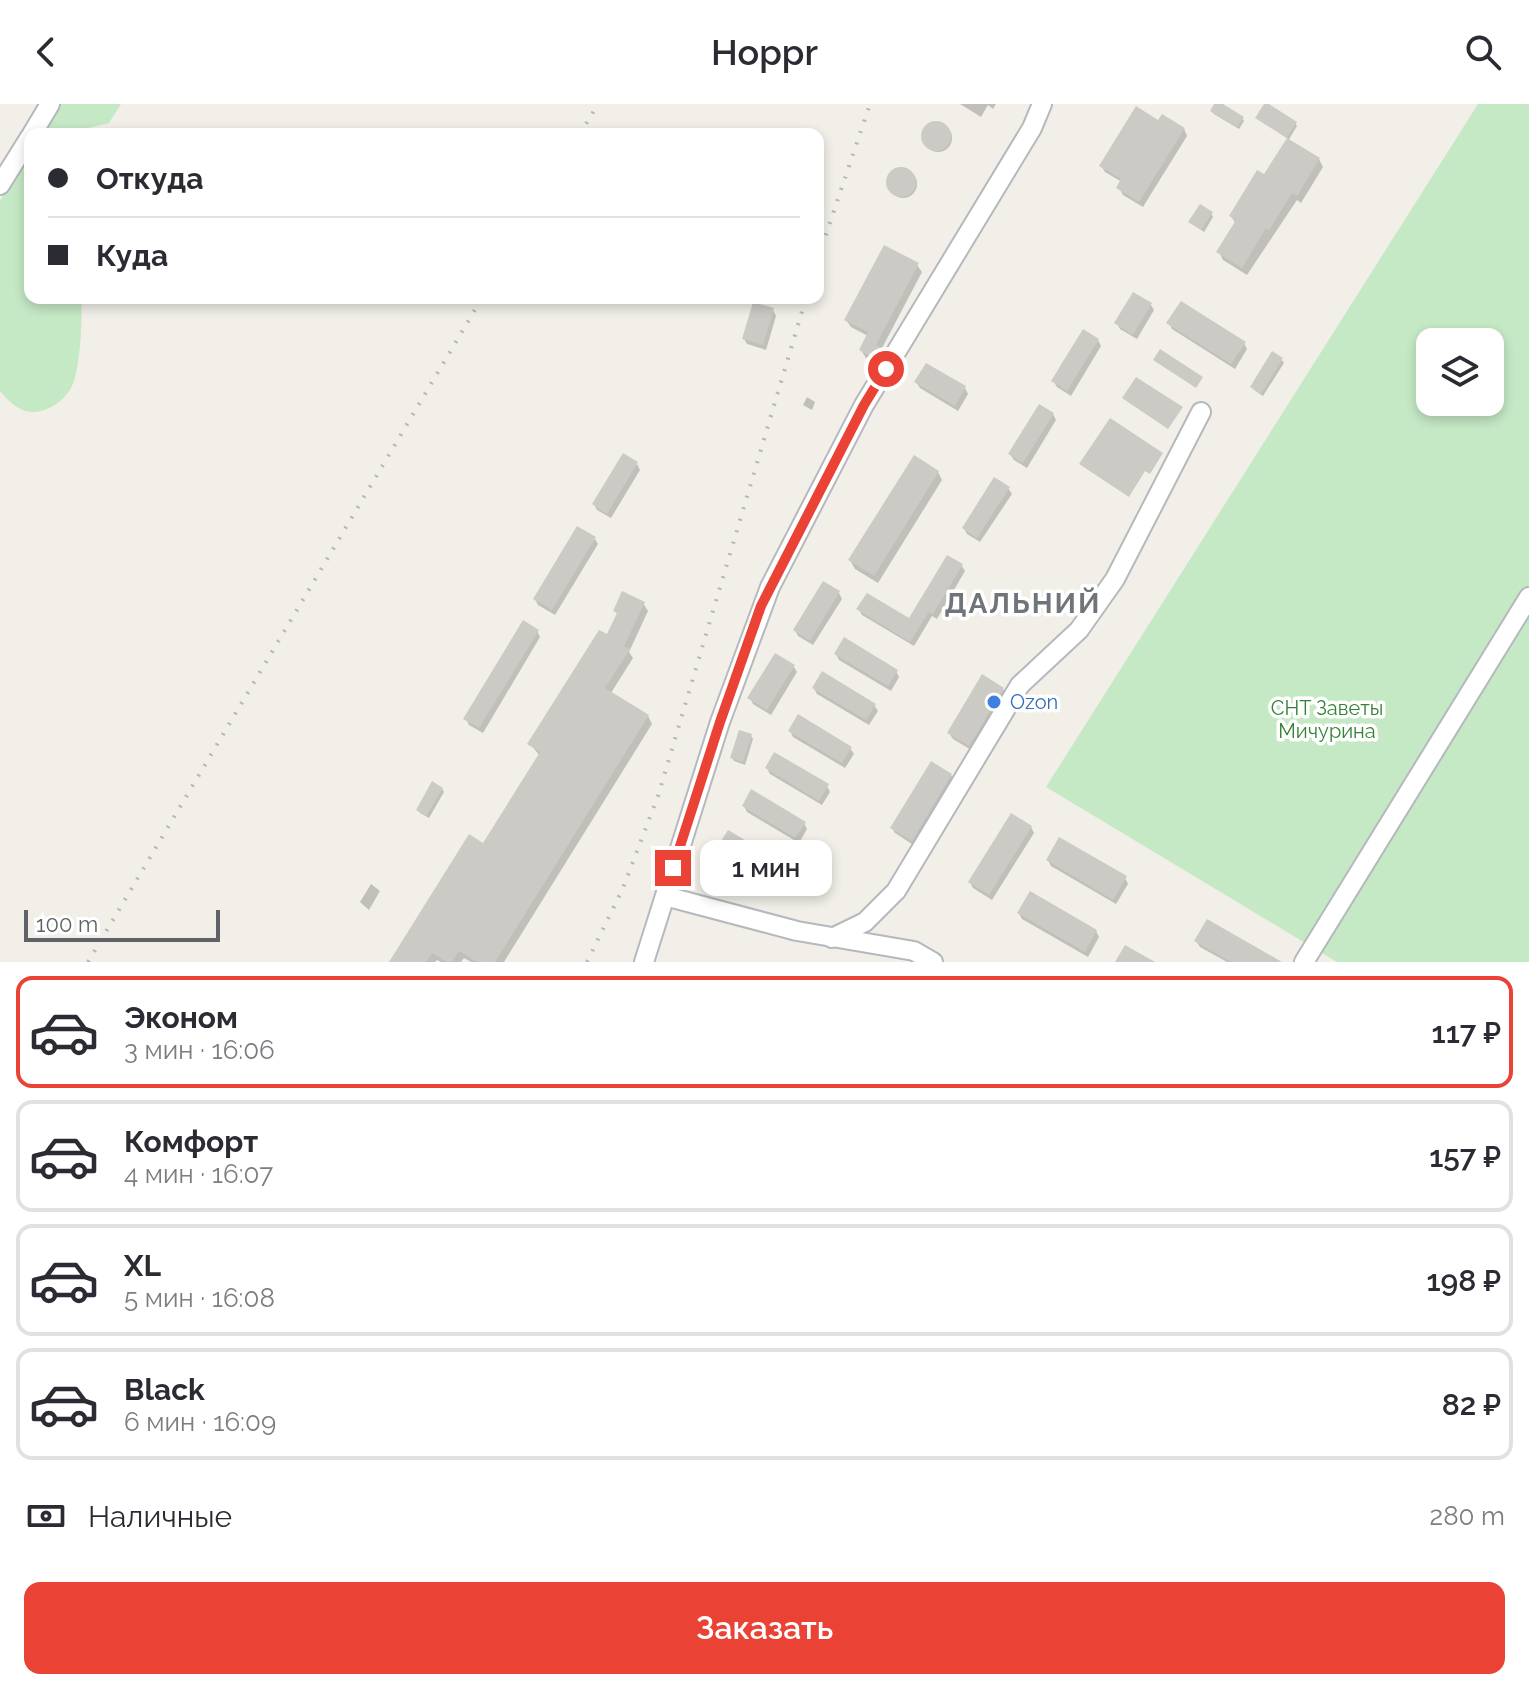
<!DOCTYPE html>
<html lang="ru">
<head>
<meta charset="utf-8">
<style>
  :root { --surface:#fff; --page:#f7f7f7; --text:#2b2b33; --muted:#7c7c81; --line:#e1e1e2; --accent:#ea4335 }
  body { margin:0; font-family:Raleway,sans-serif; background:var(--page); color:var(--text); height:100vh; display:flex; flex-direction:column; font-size:30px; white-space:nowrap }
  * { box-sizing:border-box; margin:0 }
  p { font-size:26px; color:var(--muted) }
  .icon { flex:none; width:44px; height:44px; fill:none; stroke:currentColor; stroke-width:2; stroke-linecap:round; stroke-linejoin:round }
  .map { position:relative; height:858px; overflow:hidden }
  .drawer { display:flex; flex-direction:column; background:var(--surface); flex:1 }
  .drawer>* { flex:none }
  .top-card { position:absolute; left:24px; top:24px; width:800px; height:176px; border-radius:16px; box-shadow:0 4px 12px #0003; display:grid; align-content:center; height:176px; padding:0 24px; background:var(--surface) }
  .controls { position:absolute; left:1416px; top:224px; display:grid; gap:16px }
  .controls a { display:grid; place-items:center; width:88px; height:88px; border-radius:16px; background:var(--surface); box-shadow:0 4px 12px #0003; font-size:40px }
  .scale { position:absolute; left:24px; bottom:20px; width:196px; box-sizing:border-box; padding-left:8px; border:4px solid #5f6368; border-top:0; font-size:22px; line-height:28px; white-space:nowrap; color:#5f6368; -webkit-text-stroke:6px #fff; paint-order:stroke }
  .end { position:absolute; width:36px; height:36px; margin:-18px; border:10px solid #ea4335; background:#fff; box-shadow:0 0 0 4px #fff }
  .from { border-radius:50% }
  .bubble { position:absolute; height:56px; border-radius:16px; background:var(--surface); box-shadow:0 4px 12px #0003; font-size:26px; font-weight:600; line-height:56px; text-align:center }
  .top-card b { display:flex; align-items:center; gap:28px; height:76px; font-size:30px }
  .top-card b+b { border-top:2px solid var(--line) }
  .top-card i { width:20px; height:20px; background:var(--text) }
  ul { padding:14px 0 0; list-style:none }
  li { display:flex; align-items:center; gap:24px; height:112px; margin:0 16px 12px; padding:0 8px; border:4px solid var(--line); border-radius:16px }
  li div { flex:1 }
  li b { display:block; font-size:30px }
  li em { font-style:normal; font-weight:600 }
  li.on { border-color:var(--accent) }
  li>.icon { width:72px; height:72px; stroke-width:1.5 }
  .pay { display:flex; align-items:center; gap:20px; height:88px; padding:0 24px; font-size:30px }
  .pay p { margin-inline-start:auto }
  .button { display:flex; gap:16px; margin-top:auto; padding:16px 24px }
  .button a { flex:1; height:92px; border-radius:16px; background:var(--accent); color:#fff; font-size:32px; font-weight:600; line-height:92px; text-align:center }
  header { display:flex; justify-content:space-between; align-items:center; height:104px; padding:0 24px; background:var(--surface); font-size:36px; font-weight:600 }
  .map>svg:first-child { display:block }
  .green { fill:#c5e8c5; fill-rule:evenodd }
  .shadow { fill:#0003 }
  .building { fill:#cccac5 }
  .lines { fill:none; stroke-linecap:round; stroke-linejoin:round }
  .minor-casing { stroke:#b5b8bc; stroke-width:22 }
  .minor { stroke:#fff; stroke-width:18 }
  .rail { stroke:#b6b7b8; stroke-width:4; stroke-dasharray:2 10; stroke-linecap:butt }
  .route { stroke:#ea4335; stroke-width:10 }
  .shop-dot { fill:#3f7fe0; stroke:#fff; stroke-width:3 }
  .labels { text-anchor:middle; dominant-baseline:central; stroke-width:7; stroke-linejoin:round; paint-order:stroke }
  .shop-label { font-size:20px; fill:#366cbe; stroke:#fff; text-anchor:start }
  .park-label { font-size:20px; fill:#348238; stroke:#fff }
  .district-label { font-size:28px; font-weight:bold; letter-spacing:2px; fill:#70757a; stroke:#fff }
</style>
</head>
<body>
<header><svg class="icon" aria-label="back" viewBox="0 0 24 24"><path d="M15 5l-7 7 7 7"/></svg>Hoppr<svg class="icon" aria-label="search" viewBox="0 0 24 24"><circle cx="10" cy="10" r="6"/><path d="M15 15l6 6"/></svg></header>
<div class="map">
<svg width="1529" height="858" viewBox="0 0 1529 858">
  <rect width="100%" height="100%" fill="#f1efe8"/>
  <!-- green -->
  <path class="green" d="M 58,0 L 121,0 L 109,19 L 88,24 L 83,30 L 39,30 Z
    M 1478,0 L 1529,0 L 1529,858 L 1337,858 L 1046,683 ZM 1430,238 L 1490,238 L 1490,298 L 1430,298 Z
    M 30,45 L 30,194 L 81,194 C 83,212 80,266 72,282 C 65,298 42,312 25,307 C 14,303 7,295 0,287 L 0,97 Z"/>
  <!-- shadow -->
  <path class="shadow" d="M 960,0 L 996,0 L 993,5 L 988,1 L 981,13 Z
    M 1217,0 L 1242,14 L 1244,17 L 1239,25 L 1214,10 L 1212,7 Z
    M 1258,14 L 1295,19 L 1297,22 L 1288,37 L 1319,55 L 1323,63 L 1301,99 L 1297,96 L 1247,171 L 1223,156 L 1219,148 L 1236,120 L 1231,112 L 1265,73 L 1288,35 Z
    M 1159,19 L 1184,25 L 1187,32 L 1143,103 L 1123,91 L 1119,84 L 1122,78 L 1105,68 L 1101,62 Z
    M924 34a14 14 0 1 1 28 0a14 14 0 1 1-28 0Z
    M889 80a14 14 0 1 1 28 0a14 14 0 1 1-28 0Z
    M 1211,109 L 1213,113 L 1204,128 L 1190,118 Z
    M 917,161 L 922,168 L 881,246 L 887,254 L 882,263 L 866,254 L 861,246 L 868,232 L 851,223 L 846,216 Z
    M 1151,201 L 1154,206 L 1137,235 L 1120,225 L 1117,219 Z
    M 773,206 L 776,212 L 766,246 L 747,240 L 744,235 Z
    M 1169,219 L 1244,239 L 1247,245 L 1235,265 L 1172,225 Z
    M 1098,236 L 1101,242 L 1071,292 L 1057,283 L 1054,278 Z
    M 1282,256 L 1284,259 L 1263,292 L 1254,286 L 1252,283 Z
    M 926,261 L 965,284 L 968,290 L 958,307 L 920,284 L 916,278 Z
    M 807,293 L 815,298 L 812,306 L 803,301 Z
    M 1053,310 L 1056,316 L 1027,364 L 1014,356 L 1010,350 Z
    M 637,360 L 640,366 L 611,414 L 597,406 L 594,400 Z
    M 938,368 L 942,376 L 878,479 L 855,465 L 850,456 Z
    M 1008,384 L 1012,390 L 980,438 L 967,430 L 964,424 Z
    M 595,435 L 598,440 L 555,511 L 538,501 L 535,495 Z
    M 962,462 L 965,467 L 937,515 L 932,512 L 914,542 L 862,511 L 859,505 L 910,517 Z
    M 824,480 L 839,489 L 842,495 L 813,541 L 798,532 L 795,526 Z
    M 643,499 L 648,507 L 629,548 L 633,554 L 611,589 L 648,612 L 652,620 L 504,858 L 471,858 L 464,854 L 461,858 L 441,858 L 437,856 L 435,858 L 391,858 L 484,742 L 540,652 L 530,640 L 607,533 L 618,511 L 615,507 Z
    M 537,527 L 540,533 L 483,629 L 469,621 L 466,615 Z
    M 836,550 L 896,567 L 899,573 L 891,587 L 839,556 Z
    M 794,563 L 797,568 L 771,611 L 753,600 L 750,594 Z
    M 814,584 L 874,601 L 878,607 L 869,621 L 817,590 Z
    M 1003,585 L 1006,591 L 973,647 L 953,635 L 949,629 Z
    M 790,627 L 850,644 L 854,650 L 845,664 L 793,633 Z
    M 751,632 L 753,635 L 745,661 L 734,657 L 732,654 Z
    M 767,664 L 827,682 L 830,688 L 822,701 L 770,670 Z
    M 951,671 L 954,677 L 915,742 L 895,729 L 892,724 Z
    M 442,685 L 444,688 L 429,714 L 420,709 L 418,706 Z
    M 744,702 L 804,719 L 807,725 L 799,739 L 747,708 Z
    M 1031,723 L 1034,729 L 992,796 L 973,784 L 970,778 Z
    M 720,742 L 780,760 L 784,766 L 775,779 L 723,748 Z
    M 1048,756 L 1125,774 L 1128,780 L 1116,800 L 1051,762 Z
    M 371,780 L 380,787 L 369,806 L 360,798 Z
    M 1019,809 L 1096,827 L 1099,833 L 1088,853 L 1022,815 Z
    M 1196,837 L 1278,858 L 1227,858 L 1200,843 Z"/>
  <!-- building -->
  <path class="building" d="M 1214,0 L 1223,0 L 1244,13 L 1237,23 L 1210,7 Z
    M 1264,0 L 1269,0 L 1297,18 L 1287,34 L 1255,14 Z
    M 1136,2 L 1158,16 L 1162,10 L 1185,24 L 1139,98 L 1116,84 L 1121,75 L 1099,62 Z
    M921 32a15 15 0 1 1 30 0a15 15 0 1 1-30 0Z
    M 1287,34 L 1320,54 L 1297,92 L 1292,89 L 1269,126 L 1266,124 L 1242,164 L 1216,148 L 1236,116 L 1229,112 L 1257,66 L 1264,70 Z
    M886 78a15 15 0 1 1 30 0a15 15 0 1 1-30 0Z
    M 1200,100 L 1213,108 L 1201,126 L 1188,118 Z
    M 884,141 L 919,159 L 876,241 L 884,245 L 877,256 L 859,246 L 868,228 L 844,216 Z
    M 1133,188 L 1152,199 L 1133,231 L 1114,219 Z
    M 1181,197 L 1246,238 L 1231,260 L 1166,219 Z
    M 753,198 L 774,204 L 763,241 L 742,235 Z
    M 1083,225 L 1099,235 L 1067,287 L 1051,277 Z
    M 1160,245 L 1203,273 L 1196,284 L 1153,256 Z
    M 1272,247 L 1283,254 L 1261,290 L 1250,283 Z
    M 926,259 L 966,282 L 955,302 L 914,278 Z
    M 1136,273 L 1183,303 L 1168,325 L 1122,294 Z
    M 1039,300 L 1054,309 L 1023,359 L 1008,350 Z
    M 1110,314 L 1163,349 L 1150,370 L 1145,367 L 1129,393 L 1079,360 Z
    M 623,349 L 638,358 L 607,410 L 592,400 Z
    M 914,351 L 939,367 L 874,472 L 848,456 Z
    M 994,373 L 1010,383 L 977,434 L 962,424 Z
    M 577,422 L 596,433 L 552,506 L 533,495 Z
    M 947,451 L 963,460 L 933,510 L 929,508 L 910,538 L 856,505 L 867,489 L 909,514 Z
    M 823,477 L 840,487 L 810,537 L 793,526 Z
    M 622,487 L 645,498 L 624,542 L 630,545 L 605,584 L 649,611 L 495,858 L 477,858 L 459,847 L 452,858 L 447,858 L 432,849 L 426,858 L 389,858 L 469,730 L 483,739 L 540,648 L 527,640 L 599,526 L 607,530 L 617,509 L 613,507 Z
    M 523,516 L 539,526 L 479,624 L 463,615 Z
    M 844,533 L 898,566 L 888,582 L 834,550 Z
    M 775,549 L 795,561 L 767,606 L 747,594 Z
    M 822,567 L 876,600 L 866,616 L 812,584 Z
    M 982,570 L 1004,584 L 969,642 L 947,629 Z
    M 798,610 L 852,643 L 842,659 L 788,627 Z
    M 739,626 L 752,630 L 743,658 L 730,654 Z
    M 774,648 L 829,680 L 819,697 L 765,664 Z
    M 931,657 L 952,670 L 912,737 L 890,724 Z
    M 432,677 L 443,684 L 426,712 L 416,706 Z
    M 751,685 L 806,718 L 795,734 L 742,702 Z
    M 1011,709 L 1032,722 L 989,791 L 968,778 Z
    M 728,726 L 782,758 L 772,775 L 718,742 Z
    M 1059,733 L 1127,772 L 1113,796 L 1046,756 Z
    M 1030,787 L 1097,826 L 1085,848 L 1017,809 Z
    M 1207,815 L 1282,858 L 1231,858 L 1194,837 Z
    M 1125,841 L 1155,858 L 1115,858 Z"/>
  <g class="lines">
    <defs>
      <path id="minor" d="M 32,30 L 50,0
        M 0,81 L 30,33
        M 665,792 L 797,827 L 914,847 L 933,858
        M 832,834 L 865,818 L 896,787 L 1020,581 L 1079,526 L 1115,475 L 1201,308
        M 644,858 L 720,618 L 770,483 L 864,301 L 1032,24 L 1042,0
        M 1304,858 L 1529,493"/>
    </defs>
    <!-- minor casing -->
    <use href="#minor" class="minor-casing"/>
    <!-- minor -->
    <use href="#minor" class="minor"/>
    <!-- rail -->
    <path class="rail" d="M 580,30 L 598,0
      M 818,154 L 870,0
      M 88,858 L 482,194
      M 587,858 L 623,784 L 658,692 L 806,194"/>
  </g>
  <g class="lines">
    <!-- route -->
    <path class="route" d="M 673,764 L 720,618 L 761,502 L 864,301 L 886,265"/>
  </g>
  <!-- markers -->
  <circle class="shop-dot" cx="994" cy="598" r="8"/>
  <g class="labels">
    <!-- shop labels -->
    <g class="shop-label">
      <text x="1010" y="598">Ozon</text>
    </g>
    <!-- park labels -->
    <g class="park-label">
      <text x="1327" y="604">СНТ Заветы<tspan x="1327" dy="23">Мичурина</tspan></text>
    </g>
    <!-- district labels -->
    <g class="district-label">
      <text x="1023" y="499">ДАЛЬНИЙ</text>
    </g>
  </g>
</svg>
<div class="controls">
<a><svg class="icon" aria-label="layers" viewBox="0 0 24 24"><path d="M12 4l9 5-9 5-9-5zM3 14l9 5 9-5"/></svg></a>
</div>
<div class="scale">100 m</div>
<i class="end from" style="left:886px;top:265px"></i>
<i class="end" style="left:673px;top:764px"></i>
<div class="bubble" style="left:700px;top:736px;width:132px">1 мин</div>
<div class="top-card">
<b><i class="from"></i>Откуда</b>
<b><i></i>Куда</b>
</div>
</div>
<section class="drawer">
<ul>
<li class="on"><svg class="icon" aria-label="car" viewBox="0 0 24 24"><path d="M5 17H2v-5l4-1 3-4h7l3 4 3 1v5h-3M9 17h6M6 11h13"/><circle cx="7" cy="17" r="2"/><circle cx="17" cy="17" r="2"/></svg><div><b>Эконом</b><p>3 мин · 16:06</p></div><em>117 ₽</em></li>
<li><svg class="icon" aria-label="car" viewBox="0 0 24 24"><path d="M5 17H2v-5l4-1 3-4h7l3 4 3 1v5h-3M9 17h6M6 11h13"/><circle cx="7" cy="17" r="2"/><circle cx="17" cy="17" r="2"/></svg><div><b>Комфорт</b><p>4 мин · 16:07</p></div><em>157 ₽</em></li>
<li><svg class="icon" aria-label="car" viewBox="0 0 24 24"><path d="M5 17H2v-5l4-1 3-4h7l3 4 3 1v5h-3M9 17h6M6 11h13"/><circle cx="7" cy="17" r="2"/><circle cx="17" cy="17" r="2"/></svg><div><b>XL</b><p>5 мин · 16:08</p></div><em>198 ₽</em></li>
<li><svg class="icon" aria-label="car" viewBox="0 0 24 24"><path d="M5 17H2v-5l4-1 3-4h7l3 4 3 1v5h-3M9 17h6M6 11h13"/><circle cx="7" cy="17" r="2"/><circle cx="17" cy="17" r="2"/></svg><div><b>Black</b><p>6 мин · 16:09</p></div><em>82 ₽</em></li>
</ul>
<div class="pay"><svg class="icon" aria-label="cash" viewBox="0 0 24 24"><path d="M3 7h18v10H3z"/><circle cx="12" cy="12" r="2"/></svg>Наличные<p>280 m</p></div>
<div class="button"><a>Заказать</a></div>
</section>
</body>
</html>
